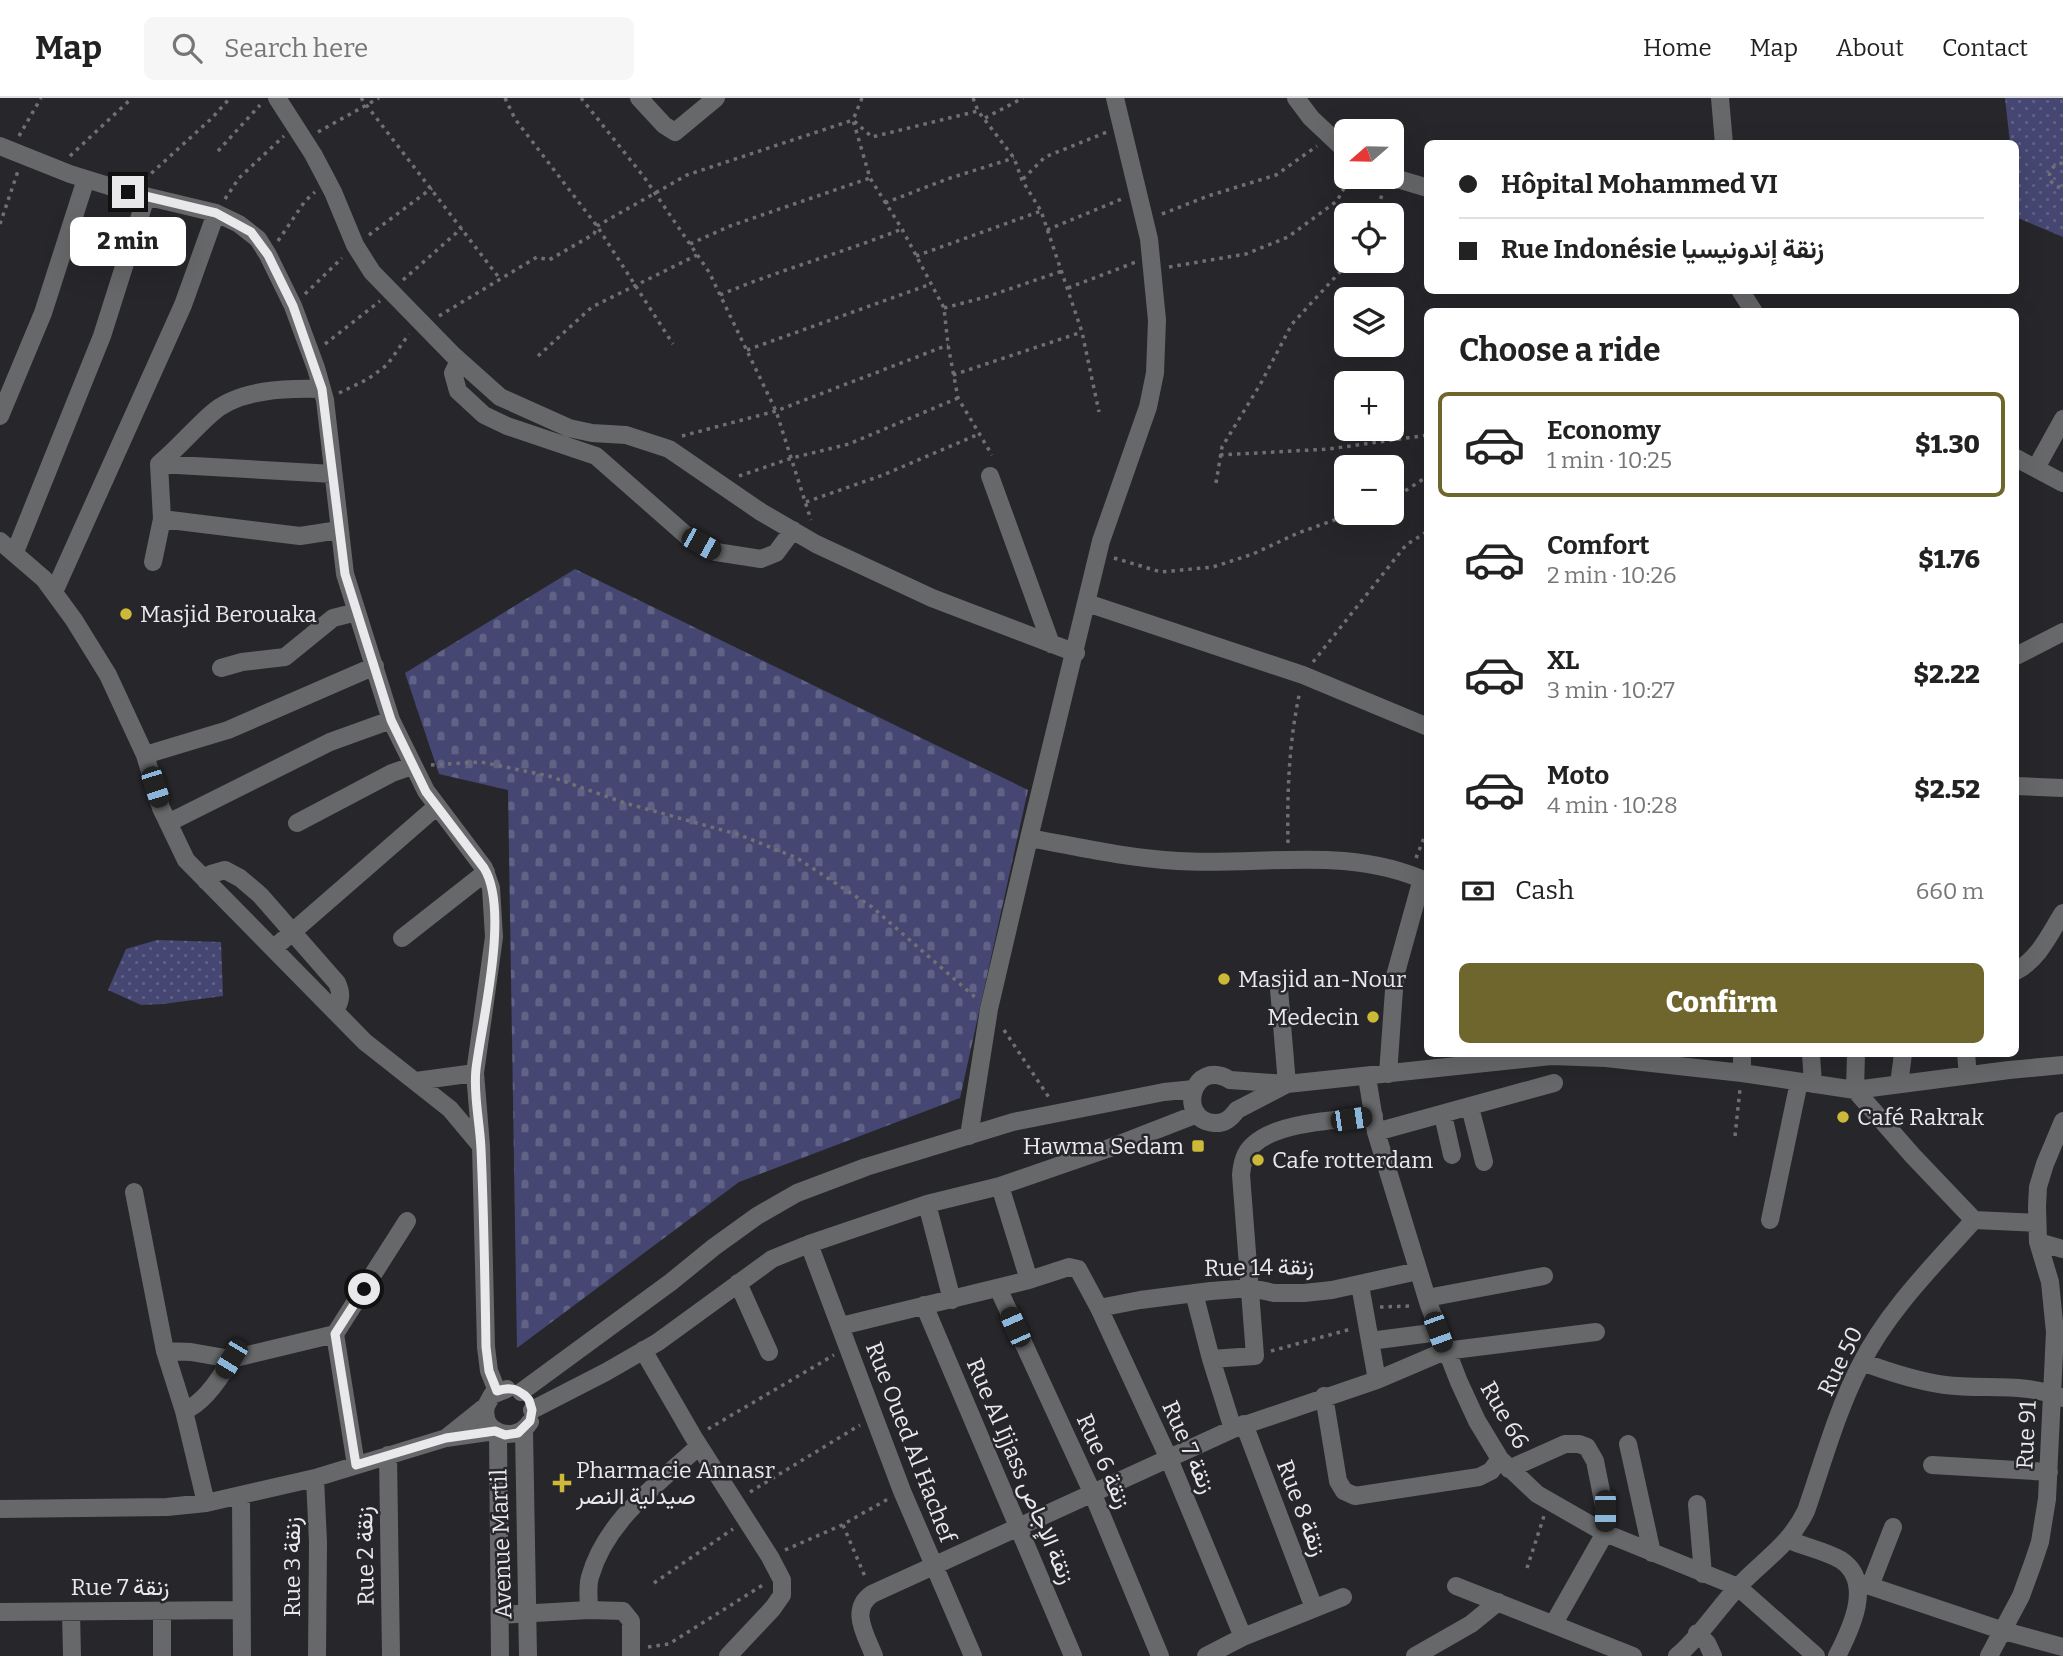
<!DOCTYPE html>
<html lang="en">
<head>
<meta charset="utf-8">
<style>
  :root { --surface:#fff; --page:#f6f6f6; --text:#222; --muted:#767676; --line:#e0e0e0; --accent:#6e662c }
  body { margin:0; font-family:Bitter,Vazirmatn,serif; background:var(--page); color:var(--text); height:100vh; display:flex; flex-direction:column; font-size:26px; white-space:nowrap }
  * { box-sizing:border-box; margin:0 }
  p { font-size:23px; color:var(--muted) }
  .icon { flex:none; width:38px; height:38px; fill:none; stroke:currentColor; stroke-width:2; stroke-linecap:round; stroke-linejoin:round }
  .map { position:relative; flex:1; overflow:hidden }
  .sheet { position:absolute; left:1424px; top:210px; width:595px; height:749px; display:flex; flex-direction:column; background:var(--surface); border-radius:10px; box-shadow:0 7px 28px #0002 }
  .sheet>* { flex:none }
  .hud { position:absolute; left:1424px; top:42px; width:595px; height:154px; border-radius:10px; box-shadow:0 7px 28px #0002; display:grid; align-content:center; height:154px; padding:0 35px; background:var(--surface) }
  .needle { width:46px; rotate:250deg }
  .fabs { position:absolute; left:1334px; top:21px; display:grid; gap:14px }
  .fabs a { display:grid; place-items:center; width:70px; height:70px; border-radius:10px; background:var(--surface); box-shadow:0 7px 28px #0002; font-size:35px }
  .end { position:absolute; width:32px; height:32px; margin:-16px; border:9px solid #e9e9eb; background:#111; box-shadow:0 0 0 4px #111 }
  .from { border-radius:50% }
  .bubble { position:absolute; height:49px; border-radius:10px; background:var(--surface); box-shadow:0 7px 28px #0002; font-size:23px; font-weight:800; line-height:49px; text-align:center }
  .car { position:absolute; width:21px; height:42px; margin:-21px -10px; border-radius:9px; box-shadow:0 0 5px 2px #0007; background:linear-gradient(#222 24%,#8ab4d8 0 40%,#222 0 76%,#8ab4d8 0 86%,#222 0) }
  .hud b { display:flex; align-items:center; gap:24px; height:66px; font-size:26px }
  .hud b+b { border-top:2px solid var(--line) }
  .hud i { width:18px; height:18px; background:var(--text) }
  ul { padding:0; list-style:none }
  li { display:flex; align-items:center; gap:21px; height:105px; margin:0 14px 10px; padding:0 21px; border:4px solid transparent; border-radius:10px }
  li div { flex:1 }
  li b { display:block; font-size:26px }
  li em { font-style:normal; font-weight:800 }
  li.on { border-color:var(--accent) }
  li>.icon { width:63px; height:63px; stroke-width:1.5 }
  h2 { padding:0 35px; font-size:32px; line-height:84px }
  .pay { display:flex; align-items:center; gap:18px; height:77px; padding:0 35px; font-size:26px }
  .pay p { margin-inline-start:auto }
  .action { display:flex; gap:14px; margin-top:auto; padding:14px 35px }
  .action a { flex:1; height:80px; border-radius:10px; background:var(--accent); color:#fff; font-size:28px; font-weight:800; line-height:80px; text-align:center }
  header { display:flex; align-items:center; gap:42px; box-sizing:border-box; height:98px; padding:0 35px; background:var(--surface); border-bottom:2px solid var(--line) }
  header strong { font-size:33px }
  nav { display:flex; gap:38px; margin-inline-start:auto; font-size:24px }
  .search { width:490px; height:63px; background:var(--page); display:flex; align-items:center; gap:18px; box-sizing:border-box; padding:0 24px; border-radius:10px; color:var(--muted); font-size:26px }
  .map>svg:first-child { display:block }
  .cemetery { fill:url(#cemetery-stones) }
  .park { fill:url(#park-dots) }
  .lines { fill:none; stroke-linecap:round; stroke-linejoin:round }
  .path { stroke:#707073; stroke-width:3.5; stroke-dasharray:3.5 5; stroke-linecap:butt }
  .minor { stroke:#676869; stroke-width:18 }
  .route { stroke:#e9e9eb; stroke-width:9 }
  .poi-dot { fill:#ccb938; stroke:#27272b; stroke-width:2.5 }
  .labels { text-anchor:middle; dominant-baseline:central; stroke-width:5; stroke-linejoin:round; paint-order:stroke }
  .poi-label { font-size:23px; fill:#e9e9eb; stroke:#27272b; text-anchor:start }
  .street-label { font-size:23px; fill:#e9e9eb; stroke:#27272b }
</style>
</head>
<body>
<header>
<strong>Map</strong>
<div class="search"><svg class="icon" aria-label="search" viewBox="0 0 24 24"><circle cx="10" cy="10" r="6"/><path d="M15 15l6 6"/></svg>Search here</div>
<nav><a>Home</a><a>Map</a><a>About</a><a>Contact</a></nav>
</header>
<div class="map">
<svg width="2063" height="1558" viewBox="0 0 2063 1558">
  <defs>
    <pattern id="cemetery-stones" width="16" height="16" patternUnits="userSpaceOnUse" patternTransform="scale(1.75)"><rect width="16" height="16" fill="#454772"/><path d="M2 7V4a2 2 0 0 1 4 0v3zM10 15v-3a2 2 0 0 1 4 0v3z" fill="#606286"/></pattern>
    <pattern id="park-dots" width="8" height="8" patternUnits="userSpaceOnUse" patternTransform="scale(1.75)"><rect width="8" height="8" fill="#454772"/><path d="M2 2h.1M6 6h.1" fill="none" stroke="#606286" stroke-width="1.8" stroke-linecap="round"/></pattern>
  </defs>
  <rect width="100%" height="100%" fill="#27272b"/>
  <!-- cemetery -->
  <path class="cemetery" d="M 575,471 L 1028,692 L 960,1000 L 739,1084 L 517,1250 L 508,692 L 439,676 L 405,575 Z"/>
  <!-- park -->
  <path class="park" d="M 2005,0 L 2063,0 L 2063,139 L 2018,120 L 2016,46 L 2010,45 Z
    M 157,842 L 221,844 L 223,898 L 163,906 L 141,907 L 108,892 L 126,851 Z"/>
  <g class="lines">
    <!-- path -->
    <path class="path" d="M 361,0 L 500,181
      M 505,0 L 515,21 L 597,128 L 673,246
      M 581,0 L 644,79 L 709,174 L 776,313 L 811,422
      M 862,0 L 853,22 L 870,80 L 902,131 L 944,210 L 948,247 L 958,300 L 992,357
      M 973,0 L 978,13 L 1014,60 L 1022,82 L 1041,113 L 1082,234 L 1099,314
      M 985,20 L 1023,0
      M 318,34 L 379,0
      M 19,38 L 41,0
      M 218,53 L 260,7
      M 70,58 L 132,0
      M 2063,65 C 2045,67 2045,88 2063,90
      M 145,81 L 212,20 L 230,0
      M 1023,81 L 1045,59 L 1107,34
      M 225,101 L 239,80 L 284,38
      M 885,105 L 947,81 L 1014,60
      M 1162,116 L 1208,98 L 1276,77 L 1317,48
      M 1375,117 L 1383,94
      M 0,126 L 18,73
      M 1047,132 L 1124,100
      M 369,137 L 432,90
      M 278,143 L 305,103 L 315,94
      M 690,146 L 730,128 L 870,80
      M 916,158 L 1041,113
      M 1169,169 L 1246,156 L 1288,139 L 1337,103 L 1350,79
      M 403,182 L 462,130
      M 1068,190 L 1136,164
      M 305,196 L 342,160
      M 720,197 C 779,172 842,155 902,131
      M 944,210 L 986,199 L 1062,173
      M 439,218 L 537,159 L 549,162 L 594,136 L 597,128 L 687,77 L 853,22 L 872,39 L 978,13
      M 325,246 L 380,203
      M 747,252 L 931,186
      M 538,258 L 592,209 L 697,157
      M 953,277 L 1082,234
      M 339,295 L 368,281 L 387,267 L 409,236
      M 682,338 L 776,313 L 948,247
      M 1220,357 L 1329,351 L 1428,337
      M 739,378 L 792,360 L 849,346 L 958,300
      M 1216,385 L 1222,349 L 1261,285 L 1292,226 L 1350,163
      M 1391,402 L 1428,378
      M 806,404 L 883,377 L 979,336
      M 1114,460 L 1161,474 L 1213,469 L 1253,456 L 1298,435 L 1354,415
      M 1313,564 L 1406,447 L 1428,433
      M 431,667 L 481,664 L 549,678 L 625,705 L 740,737 L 797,760 L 872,809 L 976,900
      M 1288,745 C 1287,693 1289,643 1300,593
      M 1416,760 L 1428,730
      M 1004,932 L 1050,1001
      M 1735,1038 L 1740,991
      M 1380,1209 L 1411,1208
      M 1271,1253 L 1351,1231
      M 708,1331 L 834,1257
      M 750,1394 L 860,1327
      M 843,1427 L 866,1481
      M 785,1452 L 842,1427 L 888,1401
      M 1527,1470 L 1544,1418
      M 654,1485 L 733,1431
      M 648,1549 L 669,1546 L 766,1485"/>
    <!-- minor -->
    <path class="minor" d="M 277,0 L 313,56 L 333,94 L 355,147 L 372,174 L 453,257 L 500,299 L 569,330 L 592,335 L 626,337 L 669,351 L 761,414 L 816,446 L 932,500 L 1076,555
      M 639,0 L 664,27 L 675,34 L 716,0
      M 1296,0 L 1311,20 L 1346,53
      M 1720,0 L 1724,46
      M 0,48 L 70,76 L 128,94 L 216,115 L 239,126 L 258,141 L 268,157 L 293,208 L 316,270 L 325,302 L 345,476 L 391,622 L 426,693 L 484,770 L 491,790 L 494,839 L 475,975 L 481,1048 L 486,1249 L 489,1273 L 497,1293
      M 1391,79 L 1428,90
      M 1740,192 L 1754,214
      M 459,263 L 453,275 L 458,293 L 484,317 L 507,328 L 596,358 L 687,438 L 716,454 L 761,461 L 776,455 L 793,432
      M 0,318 L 43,215 L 86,81
      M 2016,360 L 2063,385
      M 159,366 C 178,350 193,332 211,316 C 238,291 287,290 322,291
      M 159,366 L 333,376
      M 2036,370 L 2063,321
      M 990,378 L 1051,546
      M 162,421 L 300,438 L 339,432
      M 0,443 L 44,481 L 74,522 L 108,577 L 145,657 L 161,710 L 186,762 L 365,944 L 450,1011 L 481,1048
      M 15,454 L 102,238 L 146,99
      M 153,464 L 162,421 L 159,366
      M 54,494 L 183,207 L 216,115
      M 1087,505 L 1303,577 L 1428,629
      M 2016,558 L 2063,534
      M 221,570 L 242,564 L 285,559 L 333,520 L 357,514
      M 145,657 L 228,632 L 375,568
      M 2016,688 L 2063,690
      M 168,725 L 330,644 L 391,622
      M 297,725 L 392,675 L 412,668
      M 1029,740 C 1078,749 1128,760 1178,763 C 1262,768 1349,747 1428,784
      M 206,783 L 211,776 L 225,772 L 240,780 L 260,797 L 337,885 C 342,896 341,902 335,913
      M 402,840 L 486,774
      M 274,850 L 436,709
      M 2016,873 C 2039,861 2050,835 2063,815
      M 1279,891 L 1287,986
      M 1811,956 L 1813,986
      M 1856,956 L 1855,992 L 1913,1058 L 1974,1122
      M 1966,956 L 1968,977
      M 1742,975 L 1742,956
      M 1388,976 L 1395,878 L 1422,781
      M 1367,979 L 1376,1034 L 1429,1207 L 1459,1284 L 1477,1323 L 1500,1361 L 1537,1396 L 1605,1435 L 1738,1489 L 1816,1558
      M 416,983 L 475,975
      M 1287,986 L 1237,1012 C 1231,1020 1225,1026 1214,1025 C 1176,1022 1192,959 1230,982 L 1287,986 L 1551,958 L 1606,960 L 1742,975 L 1855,992 L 2009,972 L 2063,967
      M 1899,986 L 1903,956
      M 1470,1009 L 1484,1064
      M 1443,1017 L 1452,1057
      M 1376,1034 L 1554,985
      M 969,1038 L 989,911 L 1029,740 L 1101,443 L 1148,309 L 1155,275 L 1157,222 L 1149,141 L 1115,0
      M 1000,1088 L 1029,1182
      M 134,1094 L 165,1253 L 191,1254 L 231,1261 L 335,1236
      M 927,1106 L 952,1202
      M 1770,1122 L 1799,984
      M 2038,1144 L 2063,1151
      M 809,1146 L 902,1393 L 973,1558
      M 738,1185 L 769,1254
      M 1360,1187 L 1377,1282
      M 998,1190 L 1092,1394 L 1160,1558
      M 1194,1195 L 1211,1261 L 1255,1258 L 1241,1077 C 1242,1066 1244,1055 1253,1047 C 1278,1023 1341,1022 1374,1018
      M 1427,1200 L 1544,1178
      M 924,1207 L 1073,1558
      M 1099,1210 L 1140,1202 L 1211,1193 L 1251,1190 L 1274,1195 L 1304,1195 L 1332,1192 L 1418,1173
      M 841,1228 L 1029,1182 L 1069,1169 L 1078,1171 L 1099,1210 L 1169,1361 L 1243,1539
      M 1370,1243 L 1439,1234
      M 643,1252 L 694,1340 L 770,1459 L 782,1482 L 782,1497 L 773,1510 L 728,1558
      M 165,1253 L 184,1313
      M 1211,1261 L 1233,1331
      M 1862,1264 C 1889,1274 1916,1283 1945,1287 C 1984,1292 2026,1284 2063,1300
      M 521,1294 L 671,1184 L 714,1149 L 757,1118 L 797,1095 L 866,1069 L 1013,1024 L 1164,994 L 1194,991
      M 1324,1298 L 1338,1383 L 1344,1393 L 1355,1398 L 1479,1379 L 1491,1373 L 1500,1361
      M 486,1308 C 480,1336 516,1346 530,1324
      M 532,1312 L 606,1274 L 658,1244 L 772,1161 L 809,1146 L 927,1106 L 1000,1088 L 1107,1051 L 1197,1016
      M 1244,1326 L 1314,1510
      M 524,1332 L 528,1558
      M 498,1334 L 500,1558
      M 446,1340 L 486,1308 L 492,1297 L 507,1291
      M 1628,1346 L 1652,1455
      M 388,1357 L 391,1558
      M 356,1367 L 335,1236 L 407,1123
      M 1932,1367 L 2049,1374
      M 1509,1371 L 1565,1346 L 1579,1346 L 1587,1349 L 1595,1363 L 1605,1413 L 1605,1435 L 1554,1525
      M 315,1380 L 318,1444 L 317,1558
      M 241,1399 L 242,1558
      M 206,1405 L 184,1313 C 204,1305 221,1279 231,1261
      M 1697,1406 L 1703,1476
      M 0,1411 L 167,1409 L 206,1405 L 315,1380 L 446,1340 L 495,1333
      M 1789,1442 C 1805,1449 1826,1453 1841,1462 C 1874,1484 1851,1531 1837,1558
      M 1858,1484 L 2004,1533 L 2063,1549
      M 1456,1488 L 1633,1558
      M 1870,1488 L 1893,1429
      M 589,1512 C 589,1502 587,1489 590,1479 C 606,1422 657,1387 699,1348
      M 0,1514 L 241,1512
      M 71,1514 L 72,1558
      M 500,1517 L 589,1512 L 623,1513 L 631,1523 L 631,1558
      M 1697,1535 L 1707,1545 L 1713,1558
      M 162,1558 L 162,1513
      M 874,1558 C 866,1537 849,1512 872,1496 L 1233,1331 L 1377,1282 L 1445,1253 L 1596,1234
      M 1206,1558 L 1243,1539 L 1343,1499
      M 1415,1558 L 1471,1526 L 1498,1504
      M 1677,1558 C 1699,1540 1718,1510 1738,1489 C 1764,1461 1788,1449 1806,1413 C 1823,1364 1837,1312 1861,1266 C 1888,1212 1934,1167 1974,1122 L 2037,1125
      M 1989,1558 L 2021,1498 L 2033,1465 L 2040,1444 L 2047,1401 L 2055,1234 L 2050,1184 L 2038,1144 L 2037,1108 L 2038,1089 L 2045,1066 L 2063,1023"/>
  </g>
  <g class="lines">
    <!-- route -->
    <path class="route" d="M 128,94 L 216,115 L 251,134 L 268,157 L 293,208 L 322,291 L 345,476 L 391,622 L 426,694 L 484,770 C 510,812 482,922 476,971 C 473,996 480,1025 481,1051 C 484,1117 485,1183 486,1249 L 489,1273 L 497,1293 C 510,1288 520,1291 529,1302 L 532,1312 L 530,1323 L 518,1335 L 505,1337 L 495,1333 L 446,1340 L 356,1367 L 335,1236 L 364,1191"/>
  </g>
  <!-- markers -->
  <g class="poi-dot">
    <circle cx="126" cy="516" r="7"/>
    <circle cx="1224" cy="881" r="7"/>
    <circle cx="1373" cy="919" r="7"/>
    <circle cx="1843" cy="1019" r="7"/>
    <rect x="1191" y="1041" width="14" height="14" rx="3.5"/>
    <circle cx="1258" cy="1062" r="7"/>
    <path d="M558.5 1374.5h7v7h7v7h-7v7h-7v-7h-7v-7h7z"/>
  </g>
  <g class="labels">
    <!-- poi labels -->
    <g class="poi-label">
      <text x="140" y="516">Masjid Berouaka</text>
      <text x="1238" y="881">Masjid an-Nour</text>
      <text x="1359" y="919" text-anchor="end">Medecin</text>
      <text x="1857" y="1019">Café Rakrak</text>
      <text x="1184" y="1048" text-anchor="end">Hawma Sedam</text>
      <text x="1272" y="1062">Cafe rotterdam</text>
      <text x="576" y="1372">Pharmacie Annasr<tspan x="576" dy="26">صيدلية النصر</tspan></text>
    </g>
    <!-- street labels -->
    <g class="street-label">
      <text transform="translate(1259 1169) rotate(-1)">Rue 14 زنقة</text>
      <text transform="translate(1840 1263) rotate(-64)">Rue 50</text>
      <text transform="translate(1505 1317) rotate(60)">Rue 66</text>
      <text transform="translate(2026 1337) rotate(-87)">Rue 91</text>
      <text transform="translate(911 1344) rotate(69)">Rue Oued Al Hachef</text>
      <text transform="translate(1189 1349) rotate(66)">Rue 7 زنقة</text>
      <text transform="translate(1104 1363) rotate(66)">Rue 6 زنقة</text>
      <text transform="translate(1021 1373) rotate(67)">Rue Al Ijjass زنقة الإجاص</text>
      <text transform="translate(1302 1410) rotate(69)">Rue 8 زنقة</text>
      <text transform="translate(501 1446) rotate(-92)">Avenue Martil</text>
      <text transform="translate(365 1458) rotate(-91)">Rue 2 زنقة</text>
      <text transform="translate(292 1469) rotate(-90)">Rue 3 زنقة</text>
      <text x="120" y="1489">Rue 7 زنقة</text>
    </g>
  </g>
</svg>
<div class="fabs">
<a><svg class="needle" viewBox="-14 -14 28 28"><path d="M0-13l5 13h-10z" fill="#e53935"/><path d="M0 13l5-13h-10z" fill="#767676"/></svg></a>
<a><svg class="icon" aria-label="locate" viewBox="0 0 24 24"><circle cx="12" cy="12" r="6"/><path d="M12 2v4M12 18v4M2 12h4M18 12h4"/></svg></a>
<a><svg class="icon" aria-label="layers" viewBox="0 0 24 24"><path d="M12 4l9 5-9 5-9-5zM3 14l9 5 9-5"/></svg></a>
<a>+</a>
<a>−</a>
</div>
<i class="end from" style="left:364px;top:1191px"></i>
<i class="end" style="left:128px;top:94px"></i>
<div class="bubble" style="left:70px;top:119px;width:116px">2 min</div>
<i class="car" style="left:701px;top:446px;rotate:119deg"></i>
<i class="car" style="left:155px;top:689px;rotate:162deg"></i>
<i class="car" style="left:1351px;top:1021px;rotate:82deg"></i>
<i class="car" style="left:1015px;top:1229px;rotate:336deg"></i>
<i class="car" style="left:1438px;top:1234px;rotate:160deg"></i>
<i class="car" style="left:231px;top:1261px;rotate:211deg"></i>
<i class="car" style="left:1605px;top:1413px;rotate:180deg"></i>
<div class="hud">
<b><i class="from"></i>Hôpital Mohammed VI</b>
<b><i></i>Rue Indonésie زنقة إندونيسيا</b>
</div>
<section class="sheet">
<h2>Choose a ride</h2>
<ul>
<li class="on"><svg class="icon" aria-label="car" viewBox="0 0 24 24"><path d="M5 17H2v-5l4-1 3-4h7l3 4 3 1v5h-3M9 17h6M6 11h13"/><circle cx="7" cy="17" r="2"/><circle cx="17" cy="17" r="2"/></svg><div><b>Economy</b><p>1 min · 10:25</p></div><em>$1.30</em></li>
<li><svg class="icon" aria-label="car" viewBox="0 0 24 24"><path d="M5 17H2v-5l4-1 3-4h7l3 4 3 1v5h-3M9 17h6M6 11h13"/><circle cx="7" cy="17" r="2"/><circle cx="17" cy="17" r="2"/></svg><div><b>Comfort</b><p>2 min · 10:26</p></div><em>$1.76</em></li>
<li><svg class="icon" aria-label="car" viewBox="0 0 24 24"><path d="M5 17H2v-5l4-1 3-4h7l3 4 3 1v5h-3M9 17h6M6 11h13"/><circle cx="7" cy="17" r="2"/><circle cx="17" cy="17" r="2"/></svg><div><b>XL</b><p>3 min · 10:27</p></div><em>$2.22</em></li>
<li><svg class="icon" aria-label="car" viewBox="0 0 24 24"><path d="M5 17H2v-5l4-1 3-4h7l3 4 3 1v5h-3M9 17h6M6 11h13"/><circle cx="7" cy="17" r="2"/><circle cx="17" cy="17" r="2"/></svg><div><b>Moto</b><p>4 min · 10:28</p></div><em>$2.52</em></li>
</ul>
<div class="pay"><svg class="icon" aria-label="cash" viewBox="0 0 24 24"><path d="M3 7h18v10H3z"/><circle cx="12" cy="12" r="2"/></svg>Cash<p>660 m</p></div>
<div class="action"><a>Confirm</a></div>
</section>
</div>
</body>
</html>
